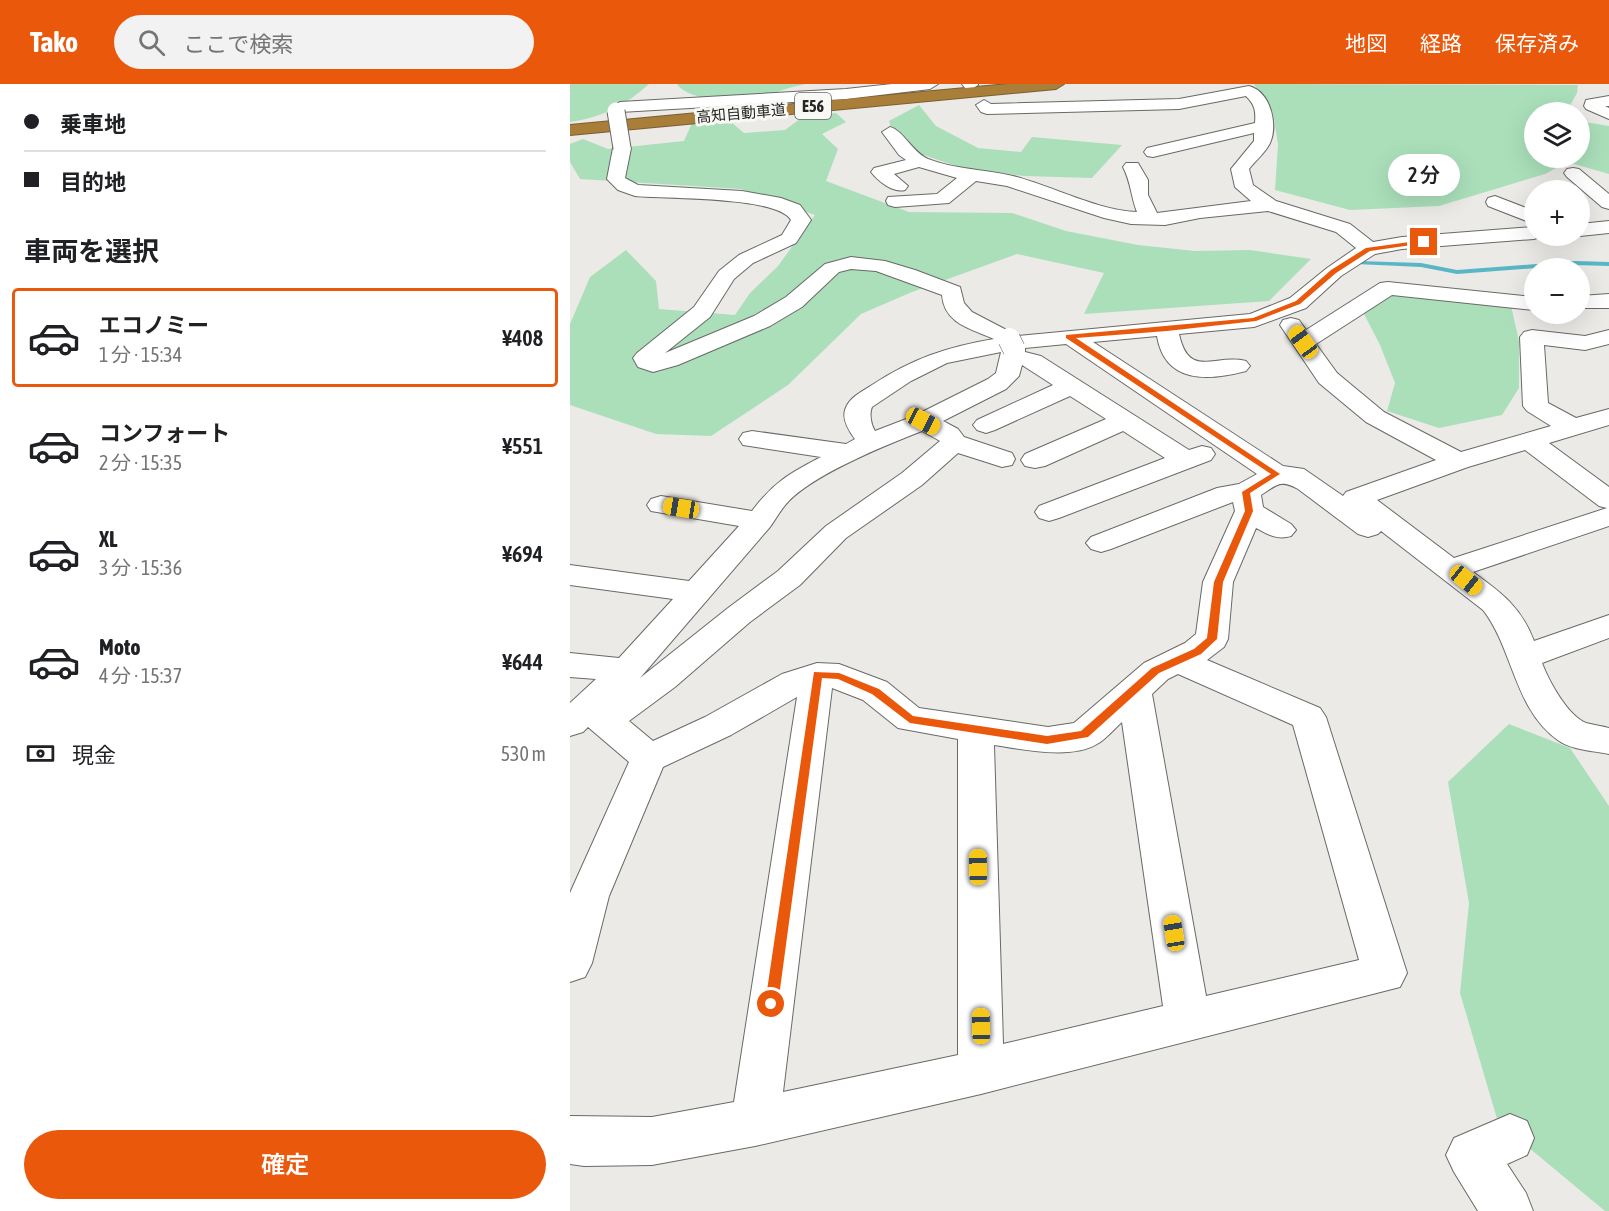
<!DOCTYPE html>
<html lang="ja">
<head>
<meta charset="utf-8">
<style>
  :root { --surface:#fff; --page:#f2f2f2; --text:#202124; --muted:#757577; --line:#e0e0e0; --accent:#ea580c }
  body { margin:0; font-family:"Asap Condensed","Noto Sans JP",sans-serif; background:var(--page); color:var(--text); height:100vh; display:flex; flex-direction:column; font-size:22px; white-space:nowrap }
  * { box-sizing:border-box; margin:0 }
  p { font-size:20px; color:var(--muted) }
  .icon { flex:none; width:33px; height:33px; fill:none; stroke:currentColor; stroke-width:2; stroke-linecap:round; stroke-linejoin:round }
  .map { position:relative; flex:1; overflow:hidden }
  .drawer { display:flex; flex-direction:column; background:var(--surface); width:570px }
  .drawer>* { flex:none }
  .banner { display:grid; align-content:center; height:132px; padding:0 24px; background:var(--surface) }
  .tools { position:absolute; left:954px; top:18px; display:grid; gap:12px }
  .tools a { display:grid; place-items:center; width:66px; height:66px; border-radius:50%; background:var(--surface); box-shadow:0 6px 24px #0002; font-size:30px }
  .end { position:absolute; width:27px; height:27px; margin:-14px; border:8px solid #ea580c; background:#fff; box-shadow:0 0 0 3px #fff }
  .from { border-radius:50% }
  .bubble { position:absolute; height:42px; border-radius:21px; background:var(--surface); box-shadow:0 6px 24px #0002; font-size:20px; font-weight:600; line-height:42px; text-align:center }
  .car { position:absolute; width:18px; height:36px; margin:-18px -9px; border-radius:8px; box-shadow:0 0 4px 2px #0007; background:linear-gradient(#f5c518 24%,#345 0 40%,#f5c518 0 76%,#345 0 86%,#f5c518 0) }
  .banner b { display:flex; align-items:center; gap:21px; height:57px; font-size:22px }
  .banner b+b { border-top:2px solid var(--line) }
  .banner i { width:15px; height:15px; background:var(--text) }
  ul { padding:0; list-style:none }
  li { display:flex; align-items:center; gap:18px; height:99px; margin:0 12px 9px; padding:0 12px; border:3px solid transparent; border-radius:6px }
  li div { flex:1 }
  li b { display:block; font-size:22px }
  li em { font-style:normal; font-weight:600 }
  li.current { border-color:var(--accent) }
  li>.icon { width:54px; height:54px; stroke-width:1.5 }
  h2 { padding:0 24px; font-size:27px; line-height:72px }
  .pay { display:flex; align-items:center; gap:15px; height:66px; padding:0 24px; font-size:22px }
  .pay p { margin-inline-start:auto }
  .primary-button { display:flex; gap:12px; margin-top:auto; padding:12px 24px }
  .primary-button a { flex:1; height:69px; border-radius:36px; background:var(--accent); color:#fff; font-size:24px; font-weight:600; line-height:69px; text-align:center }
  header { display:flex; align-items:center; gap:36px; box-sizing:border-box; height:84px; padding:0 30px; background:var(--accent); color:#fff }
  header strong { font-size:28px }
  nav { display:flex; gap:33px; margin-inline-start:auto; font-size:21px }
  .search { width:420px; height:54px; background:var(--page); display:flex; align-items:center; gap:15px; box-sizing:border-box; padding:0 21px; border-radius:33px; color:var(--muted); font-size:22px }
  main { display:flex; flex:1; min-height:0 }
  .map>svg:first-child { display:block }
  .green { fill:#abdfba }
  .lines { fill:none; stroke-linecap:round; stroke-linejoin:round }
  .stream { fill:#59b6c7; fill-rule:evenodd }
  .minor-casing { stroke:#696966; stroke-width:2 }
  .highway-casing { stroke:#7a5f32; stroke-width:2 }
  .minor { fill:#fff; fill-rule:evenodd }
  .highway { fill:#a87e39; fill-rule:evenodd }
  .minor-bridge-far1-casing { stroke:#696966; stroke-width:19; stroke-linecap:butt }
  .minor-bridge-casing { stroke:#696966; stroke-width:23; stroke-linecap:butt }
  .minor-bridge-far1 { stroke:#fff; stroke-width:17 }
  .minor-bridge { stroke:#fff; stroke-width:22 }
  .route { fill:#ea580c }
  .labels { text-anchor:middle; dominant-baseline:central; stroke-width:6; stroke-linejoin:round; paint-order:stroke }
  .far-street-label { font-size:15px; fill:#262625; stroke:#f8f8f5 }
  .shield { fill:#f8f8f5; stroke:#656563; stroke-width:1.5 }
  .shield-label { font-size:16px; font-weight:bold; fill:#262625 }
</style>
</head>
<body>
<header>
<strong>Tako</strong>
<div class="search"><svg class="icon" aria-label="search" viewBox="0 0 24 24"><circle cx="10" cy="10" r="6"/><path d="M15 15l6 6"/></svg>ここで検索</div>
<nav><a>地図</a><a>経路</a><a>保存済み</a></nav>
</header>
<main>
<section class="drawer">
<div class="banner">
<b><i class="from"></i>乗車地</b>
<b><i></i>目的地</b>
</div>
<h2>車両を選択</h2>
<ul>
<li class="current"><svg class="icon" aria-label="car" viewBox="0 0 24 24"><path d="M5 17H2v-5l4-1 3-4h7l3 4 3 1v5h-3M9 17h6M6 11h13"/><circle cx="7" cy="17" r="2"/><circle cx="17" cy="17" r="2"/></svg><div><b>エコノミー</b><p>1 分 · 15:34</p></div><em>¥408</em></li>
<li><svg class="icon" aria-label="car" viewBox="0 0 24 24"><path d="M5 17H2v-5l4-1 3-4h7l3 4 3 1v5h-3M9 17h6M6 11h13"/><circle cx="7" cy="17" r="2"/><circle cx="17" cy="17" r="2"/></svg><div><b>コンフォート</b><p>2 分 · 15:35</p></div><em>¥551</em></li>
<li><svg class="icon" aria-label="car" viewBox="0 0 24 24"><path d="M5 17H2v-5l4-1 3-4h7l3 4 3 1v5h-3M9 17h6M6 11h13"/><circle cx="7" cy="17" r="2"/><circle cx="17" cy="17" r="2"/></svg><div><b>XL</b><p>3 分 · 15:36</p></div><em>¥694</em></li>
<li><svg class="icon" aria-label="car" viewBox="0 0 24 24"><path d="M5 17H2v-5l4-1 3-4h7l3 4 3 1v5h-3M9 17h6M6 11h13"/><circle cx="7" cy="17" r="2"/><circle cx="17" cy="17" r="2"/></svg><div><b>Moto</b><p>4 分 · 15:37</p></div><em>¥644</em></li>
</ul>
<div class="pay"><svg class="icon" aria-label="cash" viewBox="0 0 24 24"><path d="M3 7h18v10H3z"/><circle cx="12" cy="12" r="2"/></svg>現金<p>530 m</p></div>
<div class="primary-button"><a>確定</a></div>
</section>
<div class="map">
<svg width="1039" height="1127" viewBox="0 0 1039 1127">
  <rect width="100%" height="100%" fill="#ebeae7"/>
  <!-- green -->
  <path class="green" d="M 0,0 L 79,0 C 56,21 31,34 0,38 Z
    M 107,0 L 236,0 C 218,3 203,10 186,14 C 167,19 118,17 107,0 Z
    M 684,0 L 1008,1 L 1007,9 L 997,27 L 1000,28 L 964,28 L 964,74 L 1010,74 L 1010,35 L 1015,38 L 1039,42 L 1039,90 L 997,78 L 975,90 L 869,122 L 780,126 L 705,106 L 708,61 L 704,34 Z
    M 349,21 L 366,42 L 408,64 L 451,68 L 462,53 L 552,61 L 522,94 L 454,92 L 392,84 L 327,62 L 319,37 Z
    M 266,29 L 276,38 L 252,50 L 268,65 L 256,97 L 339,128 L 442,129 L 496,147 L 568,161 L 625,167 L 680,166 L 741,175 L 699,217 L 514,230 L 534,189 L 447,170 L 342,208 L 291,230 L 218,301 L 141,352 L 86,350 L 0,321 L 0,240 L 20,193 L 56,166 L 86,197 L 89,225 L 165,231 L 180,209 L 208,182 L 245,131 L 171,105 L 10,95 L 0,78 L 0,60 L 13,55 L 38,65 L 114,57 L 122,39 L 156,34 L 174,49 L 215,46 L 234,32 Z
    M 811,208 L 941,222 L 949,257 L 949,304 L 932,331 L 869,344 L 817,327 L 825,299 L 810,261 L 794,230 Z
    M 939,640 L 1000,664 L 1039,722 L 1039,1127 L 1035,1127 L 928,1038 L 890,909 L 899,819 L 878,698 Z"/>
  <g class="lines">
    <!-- stream -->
    <path class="stream" d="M 788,177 L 851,179 L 887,186 L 1005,177 L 1039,178 L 1039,182 L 1005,181 L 887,190 L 851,183 L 786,180 L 785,179 Z"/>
    <defs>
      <path id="minor" d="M 322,0 L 368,0 L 360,5 L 276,15 L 50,28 L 42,23 L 50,18 L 276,5 Z
        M 392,0 L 408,0 L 408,1 L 400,6 L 395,4 Z
        M 679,2 C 701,8 708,41 700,59 C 696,68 685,77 679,85 L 683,101 L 706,117 L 780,140 L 803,158 L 832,153 L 964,143 L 964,152 L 972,152 L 964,155 L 832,165 L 805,170 L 771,192 L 736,224 L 684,243 L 609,250 C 619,296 645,269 676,277 L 680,282 L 676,287 C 638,297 595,300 587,252 L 523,258 L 713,382 L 734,385 L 773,412 L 776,408 L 866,376 L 796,338 L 749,299 L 710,241 L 713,236 L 721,234 L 729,236 L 736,246 L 810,199 L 818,198 L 964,213 L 964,226 L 822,211 L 746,260 L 767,289 L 814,328 L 891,368 L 981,342 L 957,327 L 953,322 L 950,253 L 954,248 L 962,246 L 1015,252 L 1039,246 L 1039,260 L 1015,266 L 974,261 L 978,319 L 1006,334 L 1039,325 L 1039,341 L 979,359 L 1039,403 L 1039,442 L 903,488 C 932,509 951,523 964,557 L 1039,531 L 1039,554 L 972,579 C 979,597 997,631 1016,639 C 1023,641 1032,642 1039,644 L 1039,670 C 1025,667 1002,666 989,657 C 944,626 944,566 913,526 L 811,447 L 808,450 L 798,453 L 788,450 L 728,405 C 710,395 707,401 691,411 L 693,423 L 721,440 L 726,446 L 721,452 C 707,456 699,451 686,444 L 663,498 L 658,555 L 654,563 L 637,576 L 750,624 L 756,633 L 837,889 L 830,903 L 411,1010 L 185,1062 L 82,1081 L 14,1082 L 0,1080 L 0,1032 L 82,1033 L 164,1018 L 227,613 L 161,651 L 93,683 L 39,812 L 22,879 L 15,893 L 0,898 L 0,809 L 59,678 L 18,643 L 13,648 L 0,652 L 0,619 L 26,595 L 0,593 L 0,569 L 49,574 L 103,515 L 0,501 L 0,481 L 119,497 L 169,442 L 81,427 L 77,421 L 81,415 L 91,412 L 182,427 C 204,398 220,389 251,373 L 173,361 L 169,355 L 173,349 L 182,347 L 276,360 L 285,355 C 279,347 272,336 275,326 C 279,313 292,308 302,301 C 342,275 376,263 424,255 C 402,245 374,240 372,211 L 306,187 L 281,185 L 269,188 L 232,223 L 200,242 L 108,281 L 83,288 L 68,283 L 63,274 L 67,269 L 124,223 L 149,187 L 169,171 L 212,151 L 221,136 C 207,112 95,115 65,112 L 48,106 L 37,95 L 43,64 L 46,60 L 58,60 L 61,64 L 55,94 L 68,101 L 172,107 L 211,114 L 230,121 L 241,136 L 226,159 L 183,179 L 164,195 L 140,233 L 95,269 L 184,232 L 216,213 L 255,180 L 281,173 L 315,177 L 345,186 L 390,203 L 394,219 L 402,228 L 448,252 L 680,230 L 720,214 L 757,184 L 786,164 L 766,148 L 698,127 L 630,134 L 595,141 L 561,140 L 534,134 L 437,102 L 406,97 L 379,119 L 325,123 L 318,121 L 316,117 L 318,113 L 367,110 L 387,94 L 349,83 L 324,90 L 338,102 L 335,106 C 323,109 309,98 301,88 L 304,84 L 336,76 L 329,71 L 312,48 L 320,43 C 333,46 342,68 358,75 C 386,86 415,85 443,92 C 482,102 529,127 567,128 C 561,113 561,98 553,83 L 556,79 L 568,79 L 578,96 L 578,111 L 587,129 L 681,117 L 665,103 L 661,85 L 684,57 L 684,49 L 583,73 L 577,72 L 574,68 L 577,64 L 685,39 C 686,27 685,21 676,12 L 609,25 L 417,30 L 411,28 L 406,21 L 414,16 L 421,20 L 609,15 ZM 496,260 L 687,390 L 669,400 L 647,404 L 521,453 L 516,459 L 521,465 L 531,468 L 541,465 L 663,418 L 665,427 L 633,498 L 626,550 L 615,559 L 574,579 L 504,639 L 478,643 L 349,624 L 317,598 L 269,580 L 247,579 L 212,590 L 135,633 L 83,657 L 59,637 L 105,603 L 180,538 L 230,501 L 276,454 L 352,401 L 388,369 L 432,383 L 442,381 L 445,375 L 442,369 L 394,353 L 388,345 L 373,337 L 436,305 L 449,292 L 452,281 L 483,301 L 407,336 L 403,341 L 407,346 L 416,349 L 425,346 L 500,312 L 536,335 L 455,370 L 451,376 L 455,382 L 465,384 L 475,382 L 553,347 L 595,374 L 469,422 L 465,428 L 469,434 L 479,437 L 489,434 L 641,376 L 645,370 L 641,364 L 632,362 L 619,366 L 471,272 L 455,268 L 455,264 ZM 431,268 L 426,289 L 418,295 L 344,332 L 305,347 C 301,341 299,330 302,323 L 341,297 L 377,279 ZM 352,347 L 370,357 L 332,389 L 256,442 L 208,487 L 158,524 L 70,594 L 200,443 C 205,436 210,427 216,420 C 241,391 316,361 352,347 ZM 955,366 L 1029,422 L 1037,424 L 884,474 L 807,416 L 898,383 ZM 608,590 L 723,641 L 789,876 L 636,912 L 582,610 L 598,595 ZM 262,604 L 293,616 L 328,644 L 388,655 L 388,971 L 213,1008 ZM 552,638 L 593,922 L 433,960 L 424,661 C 452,665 501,676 527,660 C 536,655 544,645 552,638 Z
        M 1039,12 L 1039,22 L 1035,22 L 1039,24 L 1039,35 L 1016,25 L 1014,22 L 1016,16 Z
        M 1003,84 L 1009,85 L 1039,110 L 1039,125 L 1032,123 L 997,93 L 994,89 L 997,85 Z
        M 925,112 L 964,127 L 964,140 L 918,122 L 916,118 L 918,114 Z
        M 1039,137 L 1039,149 L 1010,152 L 1008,152 L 1010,140 Z
        M 1039,210 L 1039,224 L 1010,224 L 1010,212 Z
        M 940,1030 L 957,1037 L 964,1054 L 957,1071 L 937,1080 L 956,1109 L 963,1127 L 908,1127 L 884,1088 L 876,1071 L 884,1054 Z"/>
      <path id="highway" d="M 438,0 L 494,0 L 486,5 L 0,51 L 0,41 Z"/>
    </defs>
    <!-- minor casing -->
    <use href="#minor" class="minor-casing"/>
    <!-- highway casing -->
    <use href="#highway" class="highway-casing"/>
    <!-- minor -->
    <use href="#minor" class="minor"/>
    <!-- highway -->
    <use href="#highway" class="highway"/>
    <defs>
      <path id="minor-bridge-far1" d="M 46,27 L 52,64"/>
      <path id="minor-bridge" d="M 439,255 L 444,265"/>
    </defs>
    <!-- minor-bridge-far1 casing -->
    <use href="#minor-bridge-far1" class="minor-bridge-far1-casing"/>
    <!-- minor-bridge casing -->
    <use href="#minor-bridge" class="minor-bridge-casing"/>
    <!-- minor-bridge-far1 -->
    <use href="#minor-bridge-far1" class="minor-bridge-far1"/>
    <!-- minor-bridge -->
    <use href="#minor-bridge" class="minor-bridge"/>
  </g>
  <!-- route -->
  <path class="route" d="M 854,156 L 856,159 L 800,167 L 766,189 L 730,220 L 686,237 L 597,247 L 506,254 L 710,390 L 680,409 L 683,427 L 653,498 L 647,555 L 631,570 L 589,589 L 518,653 L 477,660 L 340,639 L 302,610 L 268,595 L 252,594 L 208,920 L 206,924 L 201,926 L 197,924 L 195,920 L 244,588 L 269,589 L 309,605 L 343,632 L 477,652 L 511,647 L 582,584 L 624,565 L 637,554 L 644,498 L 675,427 L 672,408 L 701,390 L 496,254 L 496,251 L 683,234 L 726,217 L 761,186 L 796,164 Z"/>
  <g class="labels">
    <!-- far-street labels -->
    <g class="far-street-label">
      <text transform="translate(171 29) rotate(-5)">高知自動車道</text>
    </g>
    <!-- shield labels -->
    <rect class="shield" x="225" y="9" width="36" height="26" rx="4.5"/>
    <g class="shield-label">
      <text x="243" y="22">E56</text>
    </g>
  </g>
</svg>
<div class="tools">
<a><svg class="icon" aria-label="layers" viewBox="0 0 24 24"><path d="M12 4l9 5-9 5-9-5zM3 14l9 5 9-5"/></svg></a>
<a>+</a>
<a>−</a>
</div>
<i class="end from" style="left:201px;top:920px"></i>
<i class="end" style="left:854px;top:158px"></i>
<div class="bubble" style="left:818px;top:70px;width:72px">2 分</div>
<i class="car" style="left:733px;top:258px;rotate:324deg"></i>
<i class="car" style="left:353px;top:337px;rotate:118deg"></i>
<i class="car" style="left:111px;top:424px;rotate:279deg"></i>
<i class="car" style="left:896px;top:496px;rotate:129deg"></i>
<i class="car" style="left:408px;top:783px;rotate:359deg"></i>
<i class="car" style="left:604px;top:849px;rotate:351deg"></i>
<i class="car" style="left:411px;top:942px;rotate:359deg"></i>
</div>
</main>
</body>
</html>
